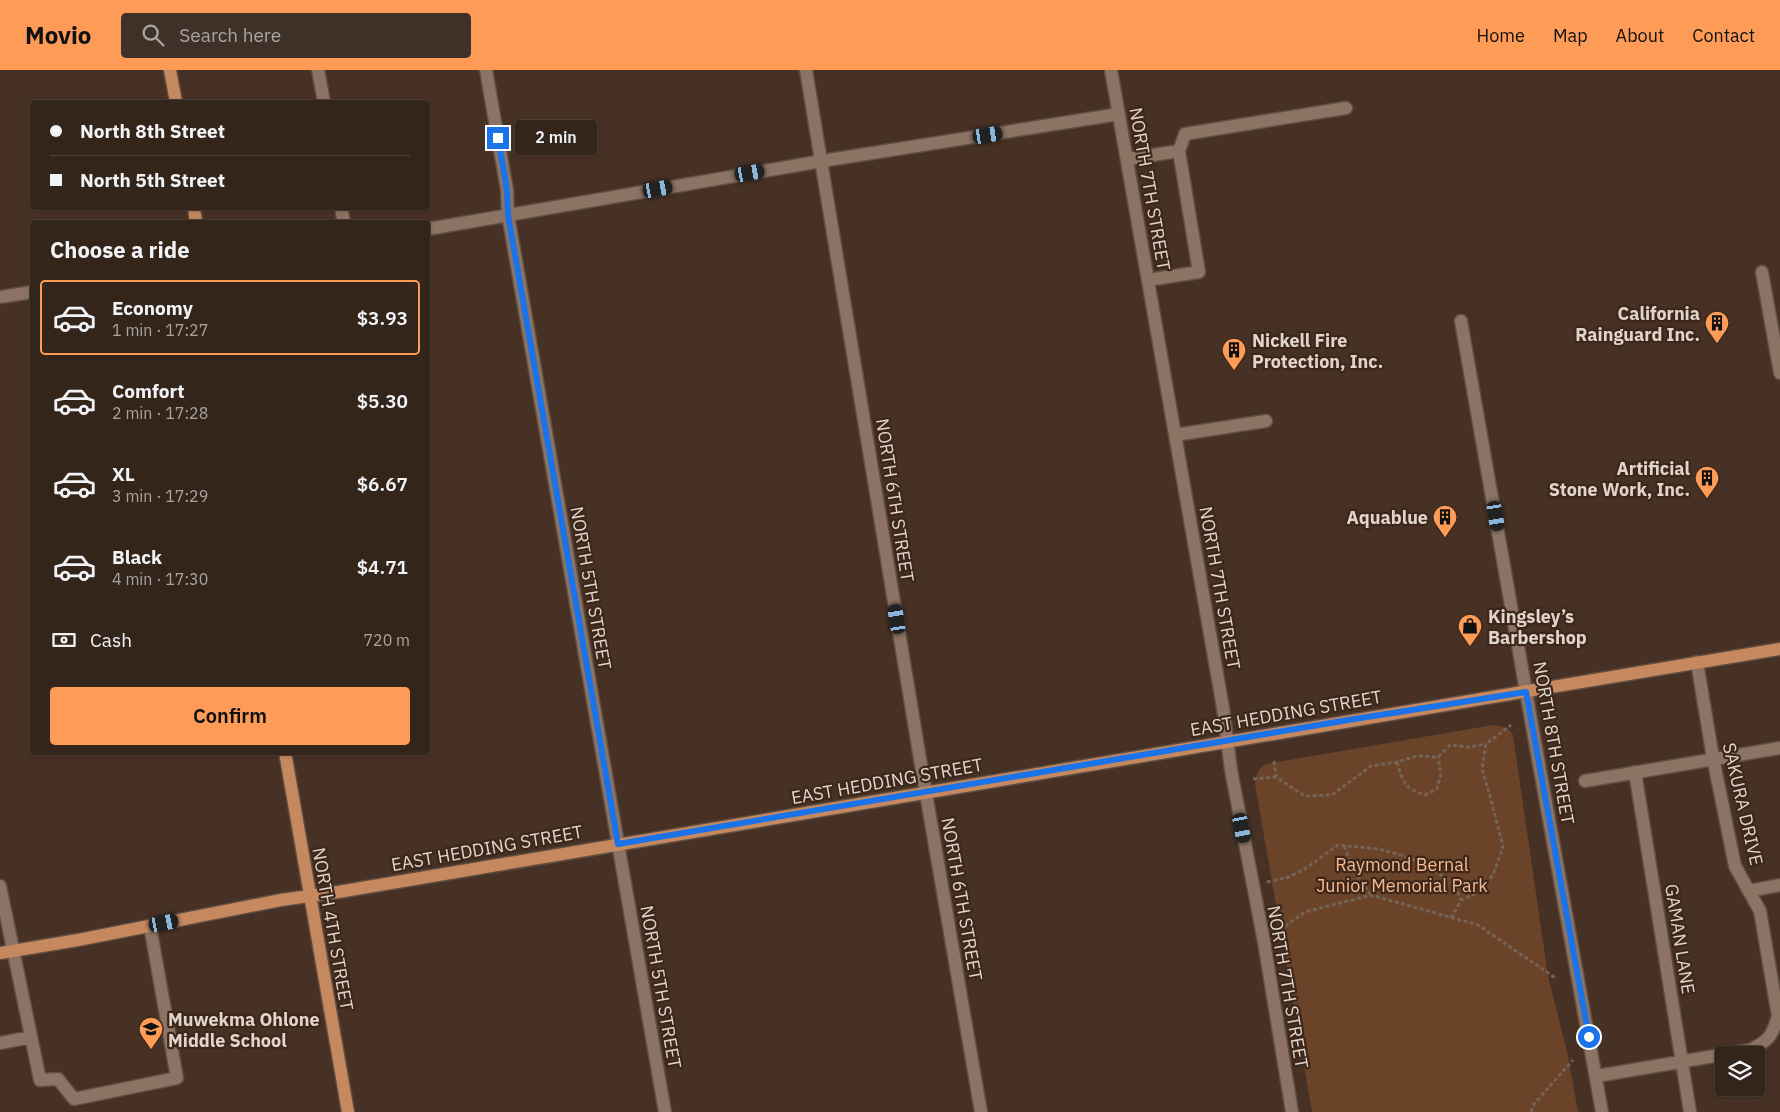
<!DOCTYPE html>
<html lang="en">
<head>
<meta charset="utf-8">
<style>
  :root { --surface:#34251b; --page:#3f3128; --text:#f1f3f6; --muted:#a9a5a3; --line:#4e423a; --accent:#fe9c57 }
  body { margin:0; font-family:"IBM Plex Sans",sans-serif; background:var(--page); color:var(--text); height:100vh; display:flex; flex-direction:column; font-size:19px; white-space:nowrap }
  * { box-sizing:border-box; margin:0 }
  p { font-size:16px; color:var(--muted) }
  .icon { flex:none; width:28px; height:28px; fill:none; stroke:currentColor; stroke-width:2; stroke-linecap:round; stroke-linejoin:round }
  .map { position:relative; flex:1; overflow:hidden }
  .side { position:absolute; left:30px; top:150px; width:400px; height:535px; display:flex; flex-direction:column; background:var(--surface); border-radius:5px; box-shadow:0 1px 4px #0004,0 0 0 1px var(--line) }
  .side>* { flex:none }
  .banner { position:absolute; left:30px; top:30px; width:400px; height:110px; border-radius:5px; box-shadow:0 1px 4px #0004,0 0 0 1px var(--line); display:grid; align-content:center; height:110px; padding:0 20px; background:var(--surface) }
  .fabs { position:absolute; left:1715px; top:976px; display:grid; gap:10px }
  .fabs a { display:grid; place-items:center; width:50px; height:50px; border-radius:5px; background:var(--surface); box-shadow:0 1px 4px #0004,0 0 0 1px var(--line); font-size:25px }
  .end { position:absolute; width:22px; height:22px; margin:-11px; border:6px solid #1a73e8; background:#fff; box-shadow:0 0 0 2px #fff }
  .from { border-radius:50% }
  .bubble { position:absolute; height:35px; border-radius:5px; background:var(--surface); box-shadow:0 1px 4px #0004,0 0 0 1px var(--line); font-size:16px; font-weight:600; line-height:35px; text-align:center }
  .car { position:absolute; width:15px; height:30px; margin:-15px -8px; border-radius:6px; box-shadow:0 0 4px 1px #0007; background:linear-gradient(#222 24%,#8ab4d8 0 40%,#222 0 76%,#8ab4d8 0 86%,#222 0) }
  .banner b { display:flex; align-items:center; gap:18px; height:48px; font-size:19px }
  .banner b+b { border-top:1px solid var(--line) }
  .banner i { width:12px; height:12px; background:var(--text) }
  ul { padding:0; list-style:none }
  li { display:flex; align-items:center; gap:15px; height:75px; margin:0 10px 8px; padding:0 10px; border:2px solid transparent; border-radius:5px }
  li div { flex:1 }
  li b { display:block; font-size:19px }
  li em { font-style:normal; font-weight:600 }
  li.current { border-color:var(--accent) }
  li>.icon { width:45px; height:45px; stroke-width:1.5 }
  h2 { padding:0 20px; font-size:22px; line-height:60px }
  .pay { display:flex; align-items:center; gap:12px; height:55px; padding:0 20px; font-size:19px }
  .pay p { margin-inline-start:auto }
  .cta { display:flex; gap:10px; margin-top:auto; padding:10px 20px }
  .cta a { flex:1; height:58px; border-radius:5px; background:var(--accent); color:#111; font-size:20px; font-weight:600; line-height:58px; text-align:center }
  header { display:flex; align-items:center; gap:30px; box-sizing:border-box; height:70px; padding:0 25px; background:var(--accent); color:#111 }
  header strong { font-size:24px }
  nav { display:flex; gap:28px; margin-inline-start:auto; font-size:18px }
  .search { width:350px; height:45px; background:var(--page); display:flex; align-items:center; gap:12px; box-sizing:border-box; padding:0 18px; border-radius:5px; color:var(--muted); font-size:19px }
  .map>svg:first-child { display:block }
  .green { fill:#6a4329 }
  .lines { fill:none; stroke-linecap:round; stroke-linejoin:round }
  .minor-casing { stroke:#5f4d41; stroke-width:15 }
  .major-casing { stroke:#5f4d41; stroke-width:15 }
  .path { stroke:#756357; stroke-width:3; stroke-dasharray:4 2.5; stroke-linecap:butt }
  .minor { stroke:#8c7364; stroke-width:12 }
  .major { stroke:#c6885f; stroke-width:12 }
  .route { stroke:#1a73e8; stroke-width:6 }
  .labels { text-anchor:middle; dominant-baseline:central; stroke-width:4.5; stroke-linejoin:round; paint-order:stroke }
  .street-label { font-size:18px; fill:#e1d4cb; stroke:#3c271a }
  .poi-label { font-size:18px; font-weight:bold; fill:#e1d4cb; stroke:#3c271a; text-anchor:end }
  .park-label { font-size:18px; fill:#fab990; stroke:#3c271a }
</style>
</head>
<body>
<header>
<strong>Movio</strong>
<div class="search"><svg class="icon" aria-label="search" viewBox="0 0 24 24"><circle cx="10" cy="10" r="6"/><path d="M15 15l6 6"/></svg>Search here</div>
<nav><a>Home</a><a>Map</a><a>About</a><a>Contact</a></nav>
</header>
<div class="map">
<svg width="1780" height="1042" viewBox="0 0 1780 1042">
  <rect width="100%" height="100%" fill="#463124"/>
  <!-- green -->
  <path class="green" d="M 1493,655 C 1503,656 1507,657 1513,665 L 1548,906 L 1568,986 L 1578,1042 L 1312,1042 L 1255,714 C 1257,697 1262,695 1277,692 Z"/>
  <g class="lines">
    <defs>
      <path id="minor" d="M 318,0 L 324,32
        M 486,0 L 507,120 L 508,145 L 665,1042
        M 806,0 L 920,689 L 981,1042
        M 1111,0 L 1223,638 L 1231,700 L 1264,872 L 1292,1042
        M 1127,89 L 1179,81 L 1185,64 L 1346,38
        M 341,138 L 344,152
        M 428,159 L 822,91 L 1119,44
        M 1762,202 L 1780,303
        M 1148,210 L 1199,202 L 1179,81
        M 0,227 L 32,222
        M 1461,251 L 1531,650 L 1602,1042
        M 1175,365 L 1266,351
        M 1635,702 L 1690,1042
        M 1585,711 L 1780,678
        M 0,816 L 40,1010 L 58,1009 L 74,1029 L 177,1008 L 150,856
        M 1749,821 L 1780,815
        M 0,973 L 31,967
        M 1597,1006 L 1750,980 C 1768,971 1772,967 1778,946 L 1760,841 L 1735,796 L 1713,688 L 1697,592"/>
      <path id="major" d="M 170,0 L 176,32
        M 194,138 L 196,152
        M 285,682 L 348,1042
        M 0,883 L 78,870 L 281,830 L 338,822 C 818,740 1299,659 1780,579"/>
    </defs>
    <!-- minor casing -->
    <use href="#minor" class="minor-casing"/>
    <!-- major casing -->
    <use href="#major" class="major-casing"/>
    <!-- path -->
    <path class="path" d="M 1274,691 L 1276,707 L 1305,726 L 1332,725 L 1371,696 L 1397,692 L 1417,686 L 1438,687 L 1450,675 L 1469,677 L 1486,674
      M 1397,692 C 1403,712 1404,718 1425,725 L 1437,719 L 1441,704 L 1438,687
      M 1253,709 L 1276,707
      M 1344,776 L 1356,804 L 1371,825
      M 1267,812 L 1289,807 L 1308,797 L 1338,775 L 1379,779 L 1404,786 L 1426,795 L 1454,814 L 1461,830
      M 1451,848 L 1461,830 L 1484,820 L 1495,800 L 1503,776 L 1490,726 L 1482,699 L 1486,674 L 1511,655
      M 1280,860 L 1305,842 L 1371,825 L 1478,855 L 1557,909
      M 1531,1042 L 1534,1034 L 1573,990"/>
    <!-- minor -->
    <use href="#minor" class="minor"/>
    <!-- major -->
    <use href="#major" class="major"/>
  </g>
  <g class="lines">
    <!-- route -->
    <path class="route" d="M 498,68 L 507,120 L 508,145 L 618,774 L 1348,650 L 1526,622 L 1589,967"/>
  </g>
  <!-- icons -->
  <defs>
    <symbol id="building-pin" viewBox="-11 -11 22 30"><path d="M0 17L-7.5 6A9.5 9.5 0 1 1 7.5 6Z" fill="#fe9c57" stroke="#3c271a"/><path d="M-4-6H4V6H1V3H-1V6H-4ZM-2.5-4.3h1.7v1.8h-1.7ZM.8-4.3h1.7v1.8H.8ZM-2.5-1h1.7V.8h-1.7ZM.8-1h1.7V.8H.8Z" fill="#111"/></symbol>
    <symbol id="shop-pin" viewBox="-11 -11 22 30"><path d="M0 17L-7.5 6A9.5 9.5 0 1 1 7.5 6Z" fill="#fe9c57" stroke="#3c271a"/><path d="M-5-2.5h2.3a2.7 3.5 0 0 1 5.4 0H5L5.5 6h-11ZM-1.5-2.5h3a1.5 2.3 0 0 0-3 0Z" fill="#111"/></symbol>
    <symbol id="school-pin" viewBox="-11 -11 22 30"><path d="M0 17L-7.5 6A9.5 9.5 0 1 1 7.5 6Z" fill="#fe9c57" stroke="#3c271a"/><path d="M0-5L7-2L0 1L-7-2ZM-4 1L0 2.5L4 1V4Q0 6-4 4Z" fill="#111"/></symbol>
  </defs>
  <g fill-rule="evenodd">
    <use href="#building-pin" x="1703" y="239" width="28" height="38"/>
    <use href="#building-pin" x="1220" y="266" width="28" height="38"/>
    <use href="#building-pin" x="1693" y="394" width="28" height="38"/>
    <use href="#building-pin" x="1431" y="433" width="28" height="38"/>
    <use href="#shop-pin" x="1456" y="542" width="28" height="38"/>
    <use href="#school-pin" x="137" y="945" width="28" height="38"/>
  </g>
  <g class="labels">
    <!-- street labels -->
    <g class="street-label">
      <text transform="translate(1150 119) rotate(80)">NORTH 7TH STREET</text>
      <text transform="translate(895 430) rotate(81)">NORTH 6TH STREET</text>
      <text transform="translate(591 518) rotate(80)">NORTH 5TH STREET</text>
      <text transform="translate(1220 518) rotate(80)">NORTH 7TH STREET</text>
      <text transform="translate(1286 643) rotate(-10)">EAST HEDDING STREET</text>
      <text transform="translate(1554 673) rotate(80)">NORTH 8TH STREET</text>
      <text transform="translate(887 711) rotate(-10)">EAST HEDDING STREET</text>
      <text transform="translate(1743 734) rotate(77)">SAKURA DRIVE</text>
      <text transform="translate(487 778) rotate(-10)">EAST HEDDING STREET</text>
      <text transform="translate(962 829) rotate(80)">NORTH 6TH STREET</text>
      <text transform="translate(333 859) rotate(80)">NORTH 4TH STREET</text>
      <text transform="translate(1680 869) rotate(81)">GAMAN LANE</text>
      <text transform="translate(661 917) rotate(80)">NORTH 5TH STREET</text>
      <text transform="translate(1288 917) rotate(80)">NORTH 7TH STREET</text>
    </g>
    <!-- poi labels -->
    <g class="poi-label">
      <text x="1700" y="243">California<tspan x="1700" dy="21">Rainguard Inc.</tspan></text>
      <text x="1252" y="270" text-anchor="start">Nickell Fire<tspan x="1252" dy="21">Protection, Inc.</tspan></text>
      <text x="1690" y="398">Artificial<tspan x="1690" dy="21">Stone Work, Inc.</tspan></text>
      <text x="1428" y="447">Aquablue</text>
      <text x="1488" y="546" text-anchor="start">Kingsley’s<tspan x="1488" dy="21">Barbershop</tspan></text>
      <text x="168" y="949" text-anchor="start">Muwekma Ohlone<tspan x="168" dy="21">Middle School</tspan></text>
    </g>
    <!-- park labels -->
    <g class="park-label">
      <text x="1402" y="794">Raymond Bernal<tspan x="1402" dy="21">Junior Memorial Park</tspan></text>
    </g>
  </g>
</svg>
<div class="fabs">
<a><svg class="icon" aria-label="layers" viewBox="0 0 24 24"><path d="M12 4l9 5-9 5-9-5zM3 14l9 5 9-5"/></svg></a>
</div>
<i class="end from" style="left:1589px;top:967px"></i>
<i class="end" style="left:498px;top:68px"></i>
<div class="bubble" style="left:515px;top:50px;width:82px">2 min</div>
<i class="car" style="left:988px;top:65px;rotate:81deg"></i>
<i class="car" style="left:750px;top:103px;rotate:80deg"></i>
<i class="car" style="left:658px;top:119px;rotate:80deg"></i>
<i class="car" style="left:1496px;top:446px;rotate:170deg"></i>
<i class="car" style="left:897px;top:549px;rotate:351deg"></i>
<i class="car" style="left:1242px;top:758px;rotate:169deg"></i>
<i class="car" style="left:164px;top:853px;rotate:79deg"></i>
<div class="banner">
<b><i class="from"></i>North 8th Street</b>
<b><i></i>North 5th Street</b>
</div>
<section class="side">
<h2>Choose a ride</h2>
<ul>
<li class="current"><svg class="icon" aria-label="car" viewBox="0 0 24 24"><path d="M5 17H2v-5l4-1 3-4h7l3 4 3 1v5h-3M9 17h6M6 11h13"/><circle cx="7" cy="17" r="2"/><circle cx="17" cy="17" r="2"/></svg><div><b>Economy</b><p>1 min · 17:27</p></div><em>$3.93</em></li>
<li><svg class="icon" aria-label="car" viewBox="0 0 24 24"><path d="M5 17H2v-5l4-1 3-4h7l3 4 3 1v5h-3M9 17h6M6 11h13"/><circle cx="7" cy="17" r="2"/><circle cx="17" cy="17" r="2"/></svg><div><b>Comfort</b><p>2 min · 17:28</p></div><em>$5.30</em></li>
<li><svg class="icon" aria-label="car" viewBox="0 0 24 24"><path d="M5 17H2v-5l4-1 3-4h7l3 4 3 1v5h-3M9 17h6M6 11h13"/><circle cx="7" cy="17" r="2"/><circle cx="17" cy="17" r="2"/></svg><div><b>XL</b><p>3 min · 17:29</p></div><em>$6.67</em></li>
<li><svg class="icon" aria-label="car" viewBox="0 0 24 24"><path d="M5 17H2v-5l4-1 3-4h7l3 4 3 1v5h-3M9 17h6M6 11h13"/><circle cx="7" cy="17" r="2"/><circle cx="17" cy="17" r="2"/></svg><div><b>Black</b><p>4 min · 17:30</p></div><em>$4.71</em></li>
</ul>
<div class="pay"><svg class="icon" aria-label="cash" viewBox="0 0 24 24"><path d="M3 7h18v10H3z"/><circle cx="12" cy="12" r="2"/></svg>Cash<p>720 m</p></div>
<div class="cta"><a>Confirm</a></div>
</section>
</div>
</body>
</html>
